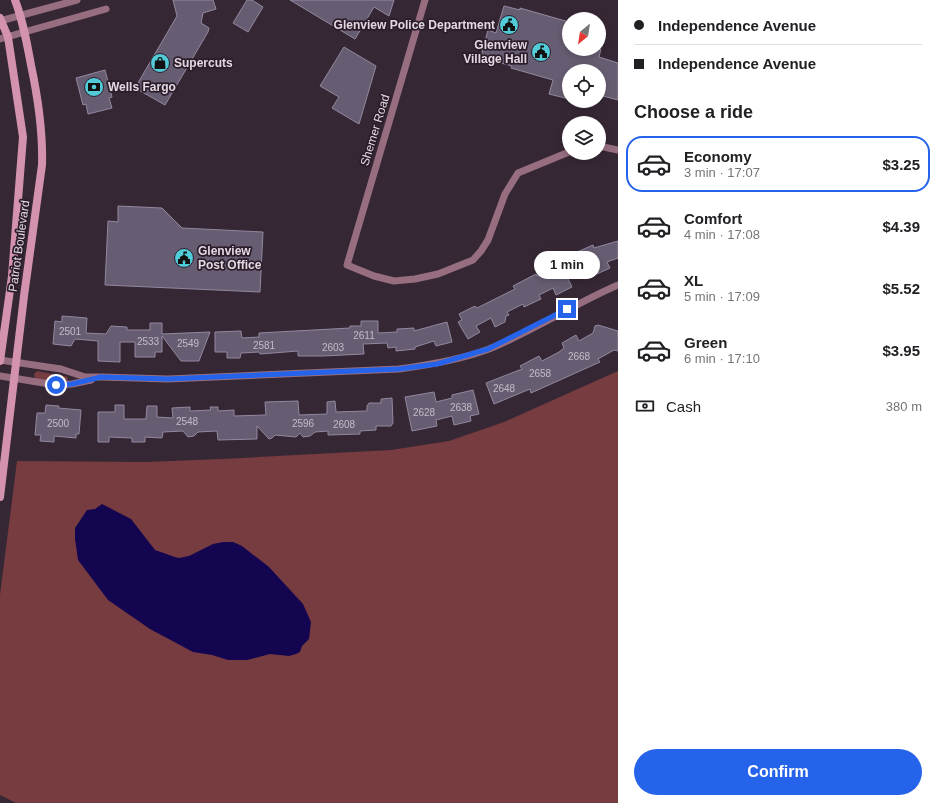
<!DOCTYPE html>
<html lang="en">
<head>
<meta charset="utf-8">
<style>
  :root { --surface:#fff; --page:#f6f6f6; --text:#202124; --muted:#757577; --line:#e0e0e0; --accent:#2563eb }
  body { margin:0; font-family:Arial,sans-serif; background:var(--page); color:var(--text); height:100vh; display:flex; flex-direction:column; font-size:15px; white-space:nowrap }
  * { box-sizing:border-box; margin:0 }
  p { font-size:13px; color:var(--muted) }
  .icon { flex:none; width:22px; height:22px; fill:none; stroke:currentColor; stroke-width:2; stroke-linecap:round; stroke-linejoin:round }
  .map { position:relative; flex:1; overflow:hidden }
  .panel { display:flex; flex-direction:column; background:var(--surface); width:320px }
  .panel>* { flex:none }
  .hud { display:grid; align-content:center; height:88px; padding:0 16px; background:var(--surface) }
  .needle { width:26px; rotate:210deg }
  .buttons { position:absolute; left:562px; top:12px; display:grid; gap:8px }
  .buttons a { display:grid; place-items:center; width:44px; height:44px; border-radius:50%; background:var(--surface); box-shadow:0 2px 6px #0003; font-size:20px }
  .end { position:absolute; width:18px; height:18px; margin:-9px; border:5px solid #2563eb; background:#fff; box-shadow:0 0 0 2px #fff }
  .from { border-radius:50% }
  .bubble { position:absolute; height:28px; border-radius:14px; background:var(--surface); box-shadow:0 2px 6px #0003; font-size:13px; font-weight:800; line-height:28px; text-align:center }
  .hud b { display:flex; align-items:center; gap:14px; height:38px; font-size:15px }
  .hud b+b { border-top:1px solid var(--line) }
  .hud i { width:10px; height:10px; background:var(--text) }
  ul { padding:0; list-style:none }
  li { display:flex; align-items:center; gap:12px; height:56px; margin:0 8px 6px; padding:0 8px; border:2px solid transparent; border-radius:16px }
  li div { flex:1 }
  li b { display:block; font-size:15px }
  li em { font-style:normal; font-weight:800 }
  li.current { border-color:var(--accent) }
  li>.icon { width:36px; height:36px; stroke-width:1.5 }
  h2 { padding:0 16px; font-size:18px; line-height:48px }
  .pay { display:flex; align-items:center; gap:10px; height:44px; padding:0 16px; font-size:15px }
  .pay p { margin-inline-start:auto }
  .cta { display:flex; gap:8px; margin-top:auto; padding:8px 16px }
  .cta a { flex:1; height:46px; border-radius:24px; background:var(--accent); color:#fff; font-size:16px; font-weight:800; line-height:46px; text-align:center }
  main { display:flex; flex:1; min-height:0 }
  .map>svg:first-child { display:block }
  .green { fill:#763c40 }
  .water { fill:#140550 }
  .building { fill:#665d72; stroke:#92899f }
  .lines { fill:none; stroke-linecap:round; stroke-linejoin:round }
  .minor { stroke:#966e7f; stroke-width:7 }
  .secondary { stroke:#d393ae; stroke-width:8 }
  .route { stroke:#2563eb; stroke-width:5 }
  .labels { text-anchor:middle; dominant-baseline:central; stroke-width:3.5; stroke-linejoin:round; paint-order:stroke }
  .number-label { font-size:10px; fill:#c4bac7 }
  .poi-label { font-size:12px; font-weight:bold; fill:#e3d9e3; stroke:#2c1d2b; text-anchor:start }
  .street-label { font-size:12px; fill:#e3d9e3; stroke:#2c1d2b }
</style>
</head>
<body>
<main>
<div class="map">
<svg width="618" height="803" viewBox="0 0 618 803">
  <rect width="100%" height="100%" fill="#362735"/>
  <!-- green -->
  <path class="green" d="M 37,371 L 68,377 L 67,382 L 35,379 L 34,374 Z
    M 618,371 L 618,803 L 16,803 L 0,795 L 0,595 L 17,461 L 146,462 L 222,459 L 391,450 L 449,441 L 504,422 Z"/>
  <!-- water -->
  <path class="water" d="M 102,504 L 131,519 L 155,550 L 175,557 L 179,558 L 189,556 L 213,544 L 223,542 L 233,542 L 242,546 L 269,567 L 303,604 L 311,622 L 309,639 L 302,646 L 300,652 L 296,654 L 289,656 L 270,654 L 247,660 L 228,660 L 212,655 L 193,652 L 150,629 L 108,600 L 78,560 L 75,539 L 75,528 L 87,510 L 95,509 Z"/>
  <!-- building -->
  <path class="building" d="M 173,0 L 213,0 L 216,9 L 203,13 L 201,23 L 209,28 L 208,32 L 165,105 L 135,88 L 177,16 Z
    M 247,0 L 252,0 L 263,7 L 248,32 L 233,23 Z
    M 290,0 L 394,0 L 389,16 L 374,7 L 355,39 Z
    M 504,6 L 520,10 L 520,8 L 569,22 L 569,49 L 601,49 L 599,57 L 618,63 L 618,100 L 599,95 L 599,71 L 569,71 L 569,99 L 549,94 L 553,80 L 511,68 L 512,66 L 501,63 L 501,61 L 481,56 L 488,30 L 496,33 Z
    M 344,47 L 376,66 L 359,124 L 332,108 L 339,97 L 320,86 Z
    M 105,70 L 112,97 L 109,98 L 112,108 L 88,114 L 86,104 L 83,105 L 76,78 Z
    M 118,206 L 162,208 L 182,228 L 263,232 L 260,292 L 105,285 L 108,221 L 118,222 Z
    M 618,241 L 618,258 L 607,262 L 610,268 L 597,274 L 593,266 L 575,275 L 568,279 L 572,287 L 556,295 L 553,288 L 539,295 L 541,299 L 524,307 L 523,304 L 507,312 L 509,315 L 506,316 L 505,322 L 495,327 L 491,318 L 476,326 L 480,332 L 468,339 L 458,322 L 462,320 L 459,314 L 475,306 L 477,308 L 515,289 L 513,286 L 536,274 L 537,276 L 561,264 L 562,267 L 578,259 L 575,253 L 593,245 L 594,248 Z
    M 62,316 L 87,318 L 86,333 L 106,334 L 111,326 L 127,327 L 127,330 L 150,330 L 150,323 L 162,323 L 162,334 L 210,332 L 199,361 L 181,361 L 162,336 L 162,352 L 155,352 L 155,357 L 135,357 L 135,342 L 120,342 L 120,362 L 98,361 L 98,341 L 75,339 L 71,346 L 53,344 L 55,321 L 62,322 Z
    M 361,321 L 378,321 L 378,333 L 397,332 L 397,329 L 414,328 L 414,331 L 447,322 L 452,342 L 436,346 L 434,341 L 415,347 L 415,349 L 396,351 L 396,347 L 388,348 L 387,343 L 363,344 L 364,354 L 323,356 L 298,356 L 298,351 L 260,354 L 259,352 L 241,353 L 240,358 L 227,358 L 227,352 L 215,352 L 215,332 L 241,331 L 242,338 L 259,337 L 259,333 L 350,328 L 350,326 L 361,326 Z
    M 598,325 L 618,331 L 618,351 L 614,350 L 598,359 L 600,362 L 531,393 L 530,389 L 494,404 L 486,383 L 522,369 L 520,366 L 539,356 L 542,361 L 559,352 L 564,348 L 562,343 L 576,335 L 579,341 L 593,333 L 595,326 Z
    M 473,390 L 479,414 L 470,416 L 471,421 L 454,425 L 452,416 L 436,420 L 437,426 L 412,431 L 405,397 L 434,392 L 436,402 L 452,398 L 452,395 Z
    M 392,398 L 393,423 L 391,426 L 376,426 L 376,430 L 360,431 L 360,434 L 328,435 L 328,431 L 315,432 L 310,436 L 303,437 L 300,433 L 296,437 L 275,435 L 272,438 L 269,439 L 257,426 L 257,439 L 218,440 L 217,431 L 198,432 L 194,436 L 188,437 L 183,431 L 163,432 L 162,438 L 145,437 L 145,442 L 132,442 L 132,438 L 109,437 L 109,442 L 98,442 L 98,412 L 115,412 L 115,405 L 124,405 L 124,419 L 146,419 L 147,406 L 157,406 L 157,417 L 173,418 L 172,408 L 190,407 L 190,411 L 211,410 L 210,407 L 218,407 L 218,411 L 234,410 L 234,416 L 266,415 L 265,402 L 298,401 L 299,415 L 327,414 L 327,402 L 335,401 L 336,412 L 367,411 L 367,406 L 369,403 L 381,403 L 381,399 Z
    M 46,405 L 59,406 L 58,408 L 81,410 L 79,434 L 76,434 L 76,438 L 54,436 L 54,442 L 40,441 L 41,435 L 35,435 L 37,413 L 45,413 Z"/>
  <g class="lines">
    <!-- minor -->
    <path class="minor" d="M 425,0 L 347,265 L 374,276 L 394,281 L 415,279 L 438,274 L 473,260 L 481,251 L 488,240 L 505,194 L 518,173 L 569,152
      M 0,21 L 77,0
      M 0,39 L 106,9
      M 599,146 L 618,150
      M 0,360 L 61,369 L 85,377 L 101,377 L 168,379 L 399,369 C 429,365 460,360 489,349 C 533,331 574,304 618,285
      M 0,376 L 56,385 L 72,384 L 91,380"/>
    <!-- secondary -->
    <path class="secondary" d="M 0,18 L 8,37 L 23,137 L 12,276 L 0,361
      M 0,497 L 24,296 L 42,165 C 43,131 38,98 31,65 C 27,43 23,21 15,0"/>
  </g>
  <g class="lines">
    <!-- route -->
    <path class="route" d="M 56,385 L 72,384 L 101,377 L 168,379 L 237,376 L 399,369 L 437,364 L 488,349 L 567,309"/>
  </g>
  <!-- icons -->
  <defs>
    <symbol id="civic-disc" viewBox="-11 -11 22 22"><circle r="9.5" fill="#52cbd8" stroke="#2c1d2b"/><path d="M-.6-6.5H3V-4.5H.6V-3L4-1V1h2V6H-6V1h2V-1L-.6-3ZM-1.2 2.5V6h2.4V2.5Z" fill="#111"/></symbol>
    <symbol id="shop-disc" viewBox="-11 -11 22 22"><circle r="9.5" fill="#52cbd8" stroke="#2c1d2b"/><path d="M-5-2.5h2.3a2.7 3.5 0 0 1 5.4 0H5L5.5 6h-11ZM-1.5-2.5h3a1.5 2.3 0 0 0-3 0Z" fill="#111"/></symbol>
    <symbol id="bank-disc" viewBox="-11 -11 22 22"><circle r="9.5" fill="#52cbd8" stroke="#2c1d2b"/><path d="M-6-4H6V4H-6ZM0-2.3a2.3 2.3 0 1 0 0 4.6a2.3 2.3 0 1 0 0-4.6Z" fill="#111"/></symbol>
  </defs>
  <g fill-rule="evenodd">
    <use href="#civic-disc" x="498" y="14" width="22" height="22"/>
    <use href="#civic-disc" x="530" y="41" width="22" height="22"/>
    <use href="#shop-disc" x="149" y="52" width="22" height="22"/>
    <use href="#bank-disc" x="83" y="76" width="22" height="22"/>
    <use href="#civic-disc" x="173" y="247" width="22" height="22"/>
  </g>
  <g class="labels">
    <!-- number labels -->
    <g class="number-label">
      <text x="70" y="331">2501</text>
      <text x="364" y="335">2611</text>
      <text x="148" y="341">2533</text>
      <text x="188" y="343">2549</text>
      <text x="264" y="345">2581</text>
      <text x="333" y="347">2603</text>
      <text x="579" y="356">2668</text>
      <text x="540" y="373">2658</text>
      <text x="504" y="388">2648</text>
      <text x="461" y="407">2638</text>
      <text x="424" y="412">2628</text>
      <text x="187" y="421">2548</text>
      <text x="58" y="423">2500</text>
      <text x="303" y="423">2596</text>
      <text x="344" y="424">2608</text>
    </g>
    <!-- poi labels -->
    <g class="poi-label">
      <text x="495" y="25" text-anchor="end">Glenview Police Department</text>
      <text x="527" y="45" text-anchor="end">Glenview<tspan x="527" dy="14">Village Hall</tspan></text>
      <text x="174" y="63">Supercuts</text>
      <text x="108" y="87">Wells Fargo</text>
      <text x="198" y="251">Glenview<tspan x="198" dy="14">Post Office</tspan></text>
    </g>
    <!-- street labels -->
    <g class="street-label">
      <text transform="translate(375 130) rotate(-73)">Shemer Road</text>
      <text transform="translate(19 246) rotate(-82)">Patriot Boulevard</text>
    </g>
  </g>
</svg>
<div class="buttons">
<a><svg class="needle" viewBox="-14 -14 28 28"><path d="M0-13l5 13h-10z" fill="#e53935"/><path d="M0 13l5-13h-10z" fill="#757577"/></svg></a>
<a><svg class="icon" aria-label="locate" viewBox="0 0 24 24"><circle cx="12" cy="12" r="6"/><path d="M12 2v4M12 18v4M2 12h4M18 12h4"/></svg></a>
<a><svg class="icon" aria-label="layers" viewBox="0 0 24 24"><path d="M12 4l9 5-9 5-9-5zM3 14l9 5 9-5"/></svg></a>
</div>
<i class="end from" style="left:56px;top:385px"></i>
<i class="end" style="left:567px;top:309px"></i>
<div class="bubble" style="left:534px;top:251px;width:66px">1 min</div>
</div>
<section class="panel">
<div class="hud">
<b><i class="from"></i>Independence Avenue</b>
<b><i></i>Independence Avenue</b>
</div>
<h2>Choose a ride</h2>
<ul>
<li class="current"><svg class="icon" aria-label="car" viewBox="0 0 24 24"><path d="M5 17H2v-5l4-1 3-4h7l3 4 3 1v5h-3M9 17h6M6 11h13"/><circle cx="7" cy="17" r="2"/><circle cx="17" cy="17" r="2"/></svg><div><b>Economy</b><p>3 min · 17:07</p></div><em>$3.25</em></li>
<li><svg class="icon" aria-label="car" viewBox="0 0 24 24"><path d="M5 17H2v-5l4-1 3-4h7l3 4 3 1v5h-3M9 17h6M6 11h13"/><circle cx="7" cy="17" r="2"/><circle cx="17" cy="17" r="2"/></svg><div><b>Comfort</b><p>4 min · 17:08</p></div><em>$4.39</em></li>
<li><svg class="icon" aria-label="car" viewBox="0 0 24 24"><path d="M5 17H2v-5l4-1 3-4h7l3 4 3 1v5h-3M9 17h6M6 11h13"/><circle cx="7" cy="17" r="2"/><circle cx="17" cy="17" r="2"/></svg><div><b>XL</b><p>5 min · 17:09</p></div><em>$5.52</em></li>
<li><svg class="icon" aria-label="car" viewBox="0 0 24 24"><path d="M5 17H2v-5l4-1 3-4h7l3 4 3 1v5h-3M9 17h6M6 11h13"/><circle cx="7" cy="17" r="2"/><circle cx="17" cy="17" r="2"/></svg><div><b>Green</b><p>6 min · 17:10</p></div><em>$3.95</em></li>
</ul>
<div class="pay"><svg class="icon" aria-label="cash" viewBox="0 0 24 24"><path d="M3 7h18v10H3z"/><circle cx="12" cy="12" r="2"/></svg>Cash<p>380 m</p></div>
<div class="cta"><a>Confirm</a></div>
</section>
</main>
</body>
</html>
